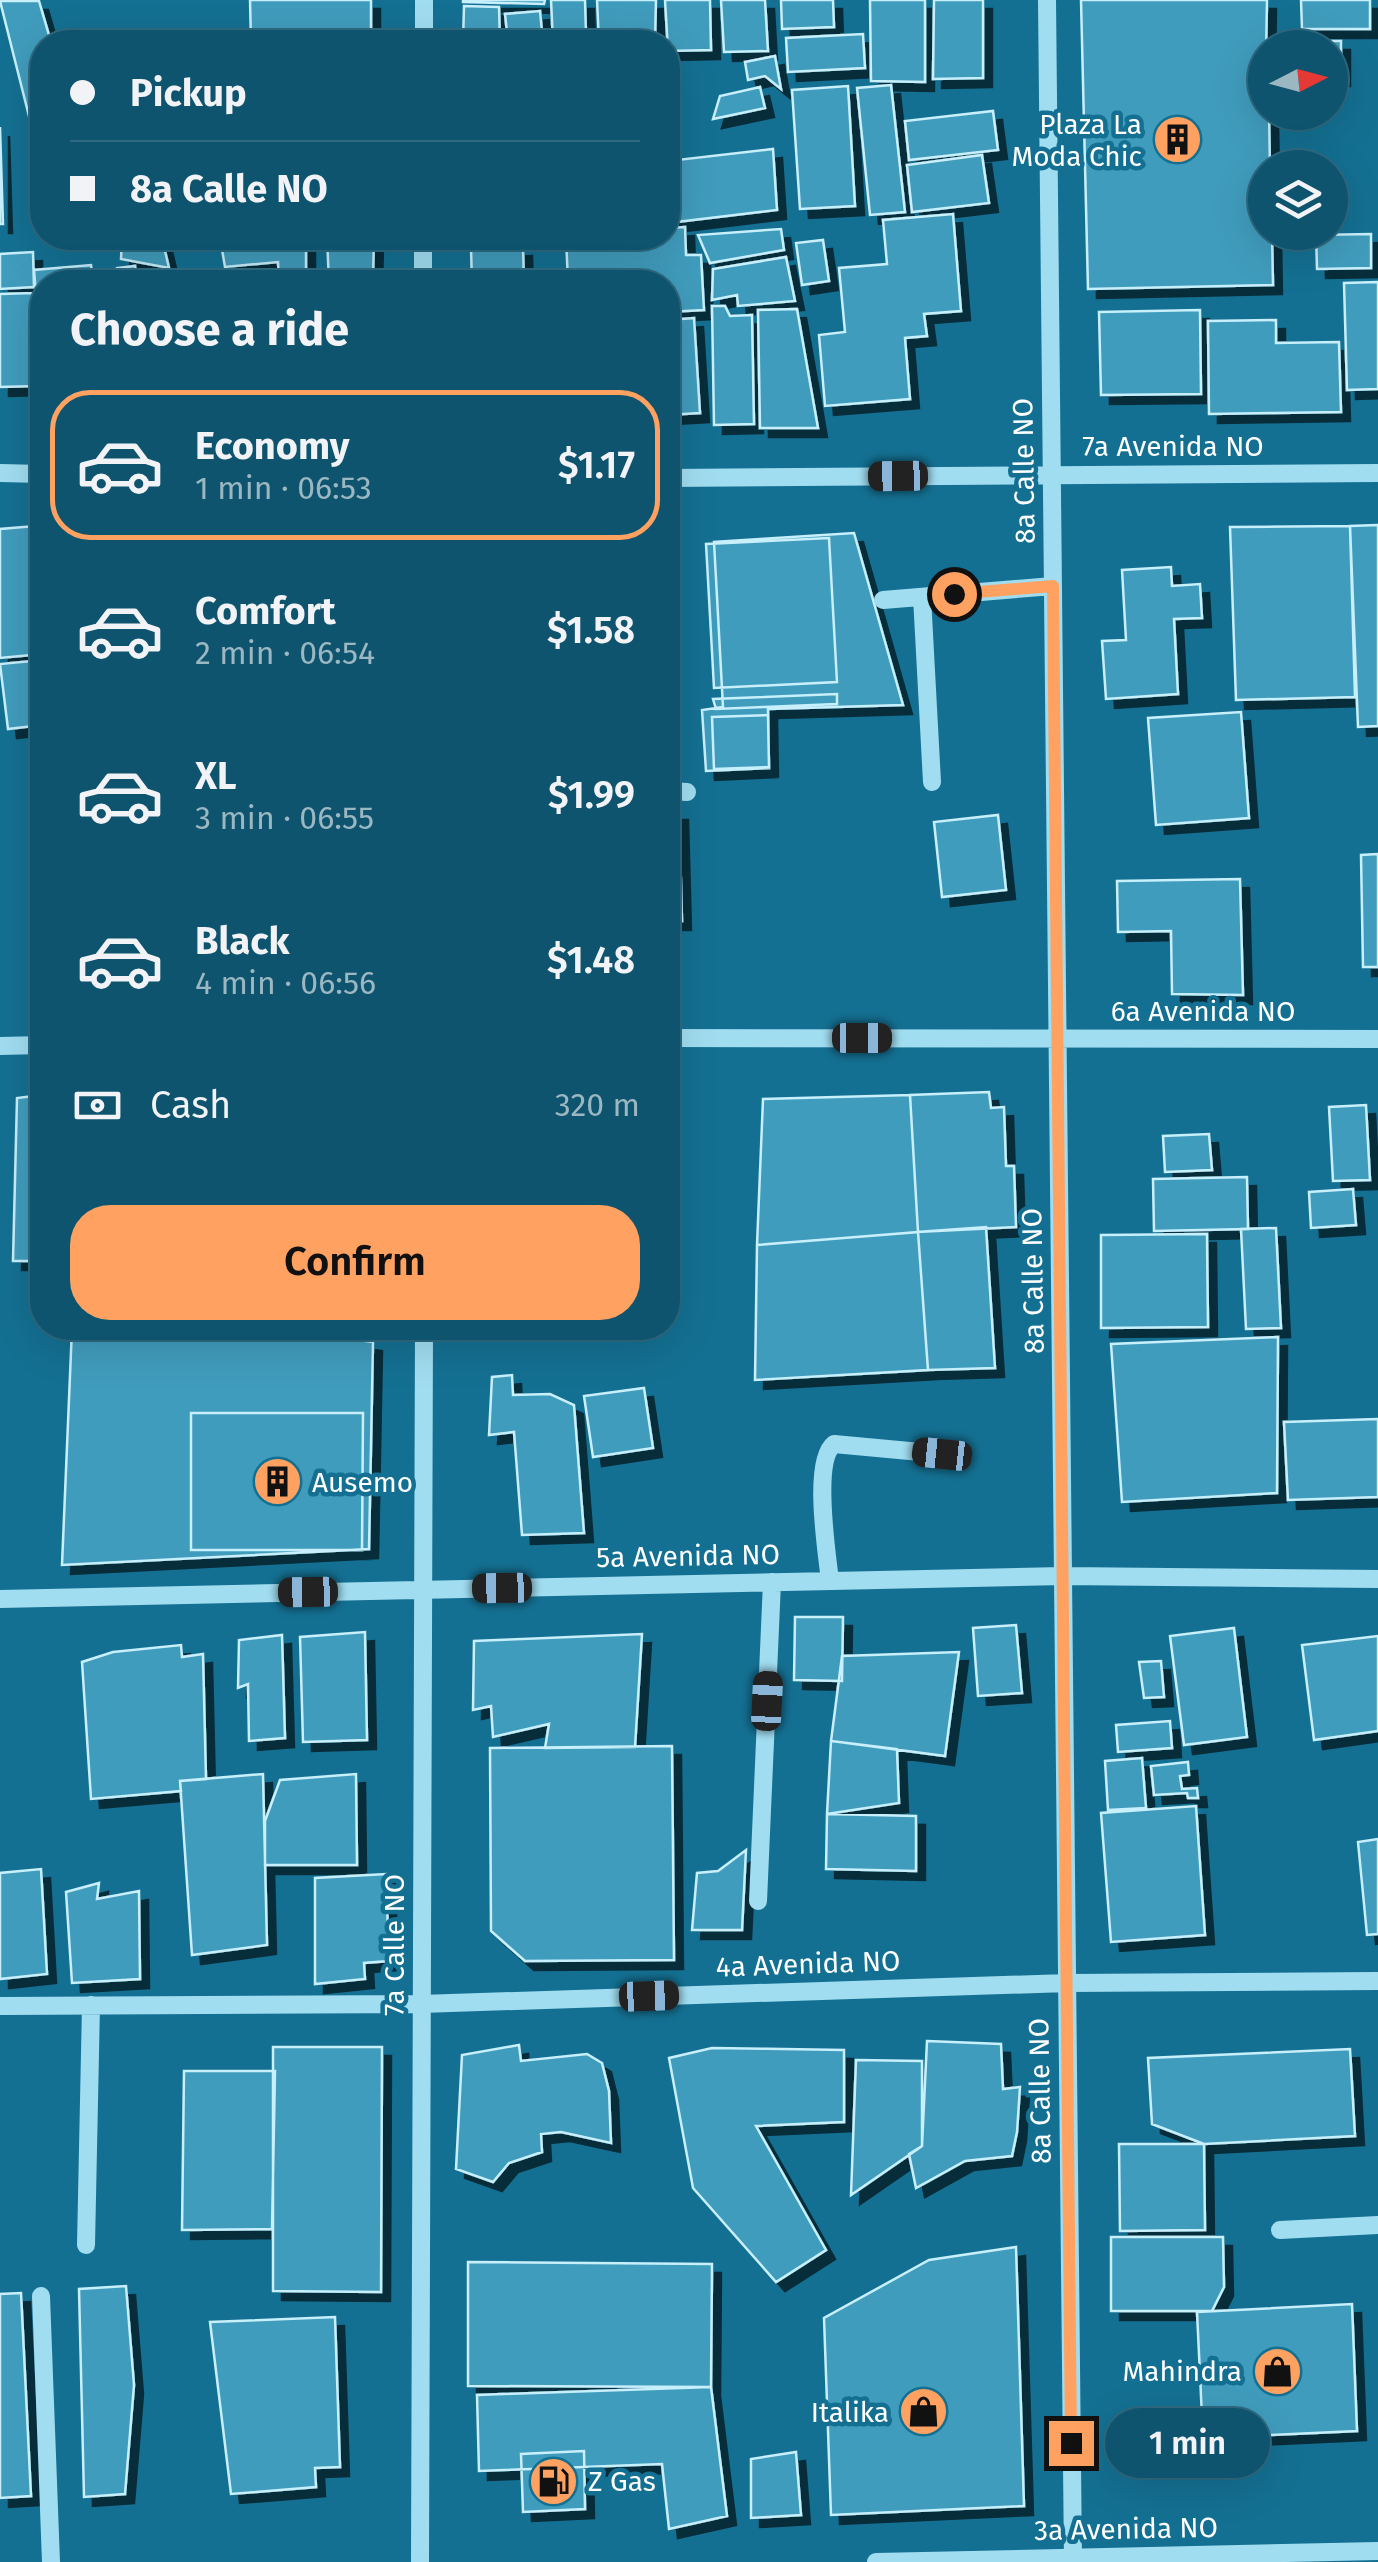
<!DOCTYPE html>
<html lang="en">
<head>
<meta charset="utf-8">
<style>
  :root { --surface:#0f546e; --page:#185a73; --text:#f1f3f6; --muted:#9bb7c2; --line:#2f6a81; --accent:#ffa261 }
  body { margin:0; font-family:"Fira Sans",sans-serif; background:var(--page); color:var(--text); height:100vh; display:flex; flex-direction:column; font-size:38px; white-space:nowrap }
  * { box-sizing:border-box; margin:0 }
  p { font-size:32px; color:var(--muted) }
  .icon { flex:none; width:55px; height:55px; fill:none; stroke:currentColor; stroke-width:2; stroke-linecap:round; stroke-linejoin:round }
  .map { position:relative; flex:1; overflow:hidden }
  .side { position:absolute; left:30px; top:270px; width:650px; height:1070px; display:flex; flex-direction:column; background:var(--surface); border-radius:40px; box-shadow:0 10px 40px #0002,0 0 0 2px var(--line) }
  .side>* { flex:none }
  .banner { position:absolute; left:30px; top:30px; width:650px; height:220px; border-radius:40px; box-shadow:0 10px 40px #0002,0 0 0 2px var(--line); display:grid; align-content:center; height:220px; padding:0 40px; background:var(--surface) }
  .needle { width:65px; rotate:84deg }
  .fabs { position:absolute; left:1248px; top:30px; display:grid; gap:20px }
  .fabs a { display:grid; place-items:center; width:100px; height:100px; border-radius:50%; background:var(--surface); box-shadow:0 10px 40px #0002,0 0 0 2px var(--line); font-size:50px }
  .end { position:absolute; width:45px; height:45px; margin:-22px; border:12px solid #ffa261; background:#111; box-shadow:0 0 0 5px #111 }
  .from { border-radius:50% }
  .bubble { position:absolute; height:70px; border-radius:35px; background:var(--surface); box-shadow:0 10px 40px #0002,0 0 0 2px var(--line); font-size:32px; font-weight:600; line-height:70px; text-align:center }
  .car { position:absolute; width:30px; height:60px; margin:-30px -15px; border-radius:12px; box-shadow:0 0 8px 2px #0007; background:linear-gradient(#222 24%,#8ab4d8 0 40%,#222 0 76%,#8ab4d8 0 86%,#222 0) }
  .banner b { display:flex; align-items:center; gap:35px; height:95px; font-size:38px }
  .banner b+b { border-top:2px solid var(--line) }
  .banner i { width:25px; height:25px; background:var(--text) }
  ul { padding:0; list-style:none }
  li { display:flex; align-items:center; gap:30px; height:150px; margin:0 20px 15px; padding:0 20px; border:5px solid transparent; border-radius:40px }
  li div { flex:1 }
  li b { display:block; font-size:38px }
  li em { font-style:normal; font-weight:600 }
  li.on { border-color:var(--accent) }
  li>.icon { width:90px; height:90px; stroke-width:1.5 }
  h2 { padding:0 40px; font-size:45px; line-height:120px }
  .pay { display:flex; align-items:center; gap:25px; height:110px; padding:0 40px; font-size:38px }
  .pay p { margin-inline-start:auto }
  .button { display:flex; gap:20px; margin-top:auto; padding:20px 40px }
  .button a { flex:1; height:115px; border-radius:40px; background:var(--accent); color:#111; font-size:40px; font-weight:600; line-height:115px; text-align:center }
  .map>svg:first-child { display:block }
  .building { fill:#419cbc; stroke:#c8effc; stroke-width:2.5; filter:url(#shadow) }
  .lines { fill:none; stroke-linecap:round; stroke-linejoin:round }
  .minor { stroke:#a1ddf1; stroke-width:18 }
  .route { stroke:#ffa261; stroke-width:12 }
  .labels { text-anchor:middle; dominant-baseline:central; stroke-width:9; stroke-linejoin:round; paint-order:stroke }
  .poi-label { font-size:28px; fill:#fff; stroke:#147092; text-anchor:end }
  .street-label { font-size:28px; fill:#fff; stroke:#147092 }
</style>
</head>
<body>
<div class="map">
<svg width="1378" height="2562" viewBox="0 0 1378 2562">
  <defs>
    <filter id="shadow"><feDropShadow dx="9" dy="9" stdDeviation="0" flood-color="#0009"/></filter>
  </defs>
  <rect width="100%" height="100%" fill="#147092"/>
  <!-- building -->
  <path class="building" d="M 250,0 L 371,0 L 371,42 L 251,42 Z
    M 463,0 L 545,0 L 544,4 L 463,2 Z
    M 551,0 L 585,0 L 586,34 L 553,42 Z
    M 597,0 L 656,0 L 655,42 L 599,42 Z
    M 665,0 L 710,0 L 711,50 L 668,51 Z
    M 721,0 L 765,0 L 768,51 L 724,52 Z
    M 781,0 L 833,0 L 834,27 L 782,29 Z
    M 870,0 L 925,0 L 925,82 L 871,81 Z
    M 934,0 L 983,0 L 983,78 L 933,79 Z
    M 1081,0 L 1267,0 L 1265,112 L 1269,112 L 1270,168 L 1265,168 L 1265,232 L 1272,232 L 1273,285 L 1088,289 Z
    M 1301,0 L 1370,0 L 1370,29 L 1302,29 Z
    M 0,1 L 39,1 L 51,42 L 42,42 L 42,195 L 37,166 L 39,156 Z
    M 464,6 L 499,7 L 500,42 L 463,42 Z
    M 540,11 L 543,42 L 508,42 L 505,14 Z
    M 863,34 L 865,68 L 788,72 L 786,38 Z
    M 1294,41 L 1341,41 L 1341,77 L 1330,77 L 1330,48 L 1294,48 Z
    M 775,56 L 781,89 L 765,76 L 748,80 L 745,62 Z
    M 891,85 L 905,212 L 870,215 L 857,88 Z
    M 848,86 L 855,206 L 800,209 L 792,90 Z
    M 760,87 L 765,108 L 713,119 L 720,96 Z
    M 993,111 L 998,150 L 909,160 L 905,121 Z
    M 0,127 L 3,224 L 0,224 Z
    M 773,149 L 777,210 L 668,223 L 668,161 Z
    M 982,155 L 989,203 L 912,212 L 907,165 Z
    M 953,214 L 961,311 L 924,314 L 927,336 L 905,338 L 910,399 L 825,406 L 819,335 L 845,332 L 839,268 L 887,264 L 883,220 Z
    M 685,227 L 686,255 L 701,255 L 704,310 L 668,312 L 668,282 L 568,282 L 566,238 L 668,238 L 668,228 Z
    M 781,229 L 784,250 L 710,263 L 698,235 Z
    M 1371,234 L 1371,268 L 1317,269 L 1316,235 Z
    M 122,238 L 162,238 L 169,268 L 121,259 Z
    M 220,238 L 306,238 L 306,282 L 279,282 L 278,262 L 225,267 Z
    M 327,238 L 374,238 L 373,278 L 362,282 L 329,282 Z
    M 823,240 L 829,281 L 802,285 L 796,243 Z
    M 523,247 L 524,282 L 472,282 L 471,249 Z
    M 33,252 L 34,287 L 0,289 L 0,254 Z
    M 786,257 L 795,301 L 738,306 L 737,295 L 712,300 L 713,269 Z
    M 91,265 L 93,282 L 42,282 L 42,369 L 34,270 Z
    M 135,266 L 137,282 L 118,282 L 117,268 Z
    M 210,274 L 212,282 L 152,282 Z
    M 1378,282 L 1378,389 L 1347,390 L 1344,283 Z
    M 34,293 L 37,386 L 0,387 L 0,294 Z
    M 712,306 L 725,306 L 730,316 L 752,315 L 754,424 L 714,425 Z
    M 797,309 L 818,428 L 760,428 L 758,310 Z
    M 1200,310 L 1201,394 L 1101,395 L 1099,312 Z
    M 694,318 L 700,413 L 668,415 L 668,320 Z
    M 1276,320 L 1276,343 L 1339,342 L 1341,412 L 1209,414 L 1208,321 Z
    M 1378,525 L 1378,726 L 1358,727 L 1350,526 Z
    M 35,526 L 42,607 L 42,654 L 0,658 L 0,529 Z
    M 1350,526 L 1355,697 L 1236,700 L 1230,527 Z
    M 854,533 L 903,705 L 768,709 L 769,768 L 706,771 L 702,710 L 723,707 L 714,542 Z
    M 829,538 L 837,682 L 714,688 L 706,544 Z
    M 1171,567 L 1172,586 L 1200,584 L 1202,618 L 1174,619 L 1178,694 L 1106,699 L 1102,641 L 1126,640 L 1122,570 Z
    M 42,660 L 42,725 L 8,729 L 0,664 Z
    M 837,694 L 837,704 L 716,709 L 713,699 Z
    M 1241,712 L 1249,818 L 1156,825 L 1148,718 Z
    M 768,715 L 769,767 L 714,769 L 712,717 Z
    M 668,811 L 679,811 L 682,921 L 668,921 Z
    M 998,815 L 1006,890 L 942,897 L 934,822 Z
    M 1378,854 L 1378,967 L 1363,967 L 1361,855 Z
    M 1240,879 L 1243,995 L 1172,994 L 1171,931 L 1118,932 L 1117,881 Z
    M 989,1092 L 991,1108 L 1004,1107 L 1006,1166 L 1014,1166 L 1016,1227 L 918,1232 L 910,1095 Z
    M 42,1095 L 42,1261 L 13,1261 L 17,1098 Z
    M 910,1095 L 918,1232 L 757,1245 L 763,1099 Z
    M 1366,1105 L 1370,1180 L 1333,1181 L 1329,1107 Z
    M 1209,1134 L 1212,1170 L 1165,1172 L 1163,1136 Z
    M 1247,1177 L 1248,1229 L 1154,1231 L 1153,1179 Z
    M 1353,1189 L 1356,1225 L 1311,1228 L 1309,1192 Z
    M 986,1227 L 995,1368 L 928,1370 L 918,1232 Z
    M 1276,1228 L 1281,1328 L 1246,1329 L 1241,1229 Z
    M 918,1232 L 928,1370 L 755,1380 L 757,1245 Z
    M 1207,1234 L 1208,1327 L 1101,1328 L 1101,1235 Z
    M 72,1328 L 271,1328 L 373,1342 L 369,1549 L 62,1565 Z
    M 1278,1337 L 1277,1493 L 1122,1502 L 1111,1344 Z
    M 512,1375 L 513,1395 L 550,1394 L 574,1405 L 584,1533 L 522,1535 L 514,1432 L 489,1435 L 492,1377 Z
    M 644,1388 L 653,1448 L 593,1457 L 584,1396 Z
    M 191,1413 L 363,1413 L 362,1550 L 191,1550 Z
    M 1378,1419 L 1378,1497 L 1288,1500 L 1284,1422 Z
    M 795,1617 L 843,1617 L 842,1681 L 794,1680 Z
    M 1016,1625 L 1022,1693 L 978,1696 L 973,1628 Z
    M 1234,1628 L 1247,1737 L 1184,1745 L 1170,1636 Z
    M 365,1632 L 367,1740 L 303,1742 L 300,1637 Z
    M 642,1634 L 635,1747 L 545,1748 L 549,1724 L 493,1737 L 491,1706 L 473,1710 L 474,1641 Z
    M 282,1635 L 285,1738 L 249,1741 L 248,1684 L 238,1688 L 239,1640 Z
    M 1378,1636 L 1378,1731 L 1314,1740 L 1302,1645 Z
    M 181,1645 L 182,1657 L 203,1654 L 206,1779 L 180,1781 L 181,1791 L 91,1799 L 82,1662 L 113,1652 Z
    M 959,1652 L 945,1756 L 831,1741 L 842,1656 Z
    M 1161,1661 L 1164,1697 L 1144,1698 L 1139,1662 Z
    M 1170,1721 L 1172,1748 L 1118,1752 L 1116,1725 Z
    M 831,1741 L 897,1749 L 899,1803 L 827,1814 Z
    M 672,1746 L 674,1960 L 525,1961 L 491,1931 L 490,1748 Z
    M 1142,1758 L 1146,1808 L 1108,1810 L 1105,1761 Z
    M 1188,1762 L 1189,1775 L 1180,1776 L 1182,1789 L 1197,1788 L 1198,1798 L 1188,1798 L 1187,1793 L 1154,1795 L 1151,1766 Z
    M 263,1774 L 267,1945 L 192,1955 L 180,1781 Z
    M 356,1774 L 357,1865 L 265,1865 L 265,1821 L 280,1780 Z
    M 1196,1806 L 1205,1935 L 1111,1942 L 1101,1813 Z
    M 827,1814 L 916,1816 L 916,1871 L 826,1869 Z
    M 1378,1839 L 1378,1934 L 1367,1935 L 1358,1842 Z
    M 746,1850 L 742,1930 L 692,1930 L 697,1873 L 718,1871 Z
    M 41,1869 L 47,1974 L 0,1979 L 0,1873 Z
    M 386,1874 L 389,1961 L 364,1963 L 365,1979 L 315,1984 L 315,1878 Z
    M 99,1883 L 97,1899 L 139,1891 L 140,1979 L 72,1983 L 66,1892 Z
    M 927,2041 L 1001,2044 L 1003,2089 L 1020,2087 L 1017,2132 L 1012,2156 L 965,2161 L 916,2188 L 909,2154 L 922,2146 Z
    M 519,2045 L 521,2061 L 587,2054 L 602,2063 L 609,2091 L 611,2143 L 561,2132 L 541,2134 L 542,2152 L 509,2163 L 493,2182 L 456,2169 L 462,2055 Z
    M 273,2047 L 382,2047 L 381,2292 L 273,2291 Z
    M 712,2048 L 844,2050 L 844,2122 L 756,2126 L 826,2250 L 776,2282 L 693,2188 L 669,2058 Z
    M 1350,2049 L 1355,2136 L 1204,2144 L 1152,2124 L 1148,2058 Z
    M 856,2060 L 922,2061 L 922,2146 L 851,2195 Z
    M 184,2071 L 275,2071 L 272,2229 L 182,2230 Z
    M 1119,2144 L 1204,2144 L 1205,2230 L 1120,2231 Z
    M 1111,2237 L 1223,2237 L 1224,2287 L 1212,2311 L 1111,2311 Z
    M 1016,2247 L 1024,2506 L 831,2515 L 824,2318 L 929,2260 Z
    M 468,2262 L 712,2264 L 711,2387 L 468,2386 Z
    M 126,2286 L 134,2385 L 125,2494 L 84,2497 L 79,2289 Z
    M 21,2293 L 31,2496 L 0,2498 L 0,2294 Z
    M 1352,2304 L 1357,2431 L 1203,2438 L 1197,2312 Z
    M 335,2317 L 340,2467 L 315,2468 L 316,2487 L 231,2494 L 210,2322 Z
    M 711,2387 L 727,2516 L 669,2529 L 662,2464 L 479,2471 L 477,2395 Z
    M 584,2451 L 585,2509 L 523,2512 L 521,2454 Z
    M 796,2452 L 801,2515 L 751,2518 L 751,2459 Z"/>
  <g class="lines">
    <!-- minor -->
    <path class="minor" d="M 1047,0 L 1073,2562
      M 424,42 L 424,0
      M 423,282 L 423,238
      M 0,473 L 42,474
      M 668,478 L 1378,473
      M 922,597 L 932,782
      M 883,600 L 1053,586
      M 668,791 L 687,792
      M 668,1038 L 1378,1039
      M 0,1046 L 42,1045
      M 830,1581 C 827,1553 812,1461 834,1444 L 942,1454
      M 0,1599 L 1063,1576 L 1378,1579
      M 758,1901 L 772,1582
      M 0,2006 L 421,2004 L 1067,1983 L 1378,1981
      M 1280,2230 L 1378,2225
      M 86,2245 L 91,2005
      M 41,2296 L 51,2562
      M 420,2562 L 424,1328
      M 876,2562 L 1378,2551"/>
  </g>
  <g class="lines">
    <!-- route -->
    <path class="route" d="M 954,594 L 1053,586 L 1071,2443"/>
  </g>
  <!-- icons -->
  <defs>
    <symbol id="building-disc" viewBox="-11 -11 22 22"><circle r="9.5" fill="#ffa261" stroke="#147092"/><path d="M-4-6H4V6H1V3H-1V6H-4ZM-2.5-4.3h1.7v1.8h-1.7ZM.8-4.3h1.7v1.8H.8ZM-2.5-1h1.7V.8h-1.7ZM.8-1h1.7V.8H.8Z" fill="#111"/></symbol>
    <symbol id="shop-disc" viewBox="-11 -11 22 22"><circle r="9.5" fill="#ffa261" stroke="#147092"/><path d="M-5-2.5h2.3a2.7 3.5 0 0 1 5.4 0H5L5.5 6h-11ZM-1.5-2.5h3a1.5 2.3 0 0 0-3 0Z" fill="#111"/></symbol>
    <symbol id="fuel-disc" viewBox="-11 -11 22 22"><circle r="9.5" fill="#ffa261" stroke="#147092"/><path d="M-5.5-6h7V0h2V4h1.3V-2.5L3-4.5l.8-.8L6-3V5H2.5V1h-1V6h-7ZM-4.2-4.7v3.2H.2V-4.7Z" fill="#111"/></symbol>
  </defs>
  <g fill-rule="evenodd">
    <use href="#building-disc" x="1150" y="112" width="55" height="55"/>
    <use href="#building-disc" x="250" y="1454" width="55" height="55"/>
    <use href="#shop-disc" x="1250" y="2344" width="55" height="55"/>
    <use href="#shop-disc" x="896" y="2384" width="55" height="55"/>
    <use href="#fuel-disc" x="526" y="2454" width="55" height="55"/>
  </g>
  <g class="labels">
    <!-- poi labels -->
    <g class="poi-label">
      <text x="1142" y="124">Plaza La<tspan x="1142" dy="32">Moda Chic</tspan></text>
      <text x="312" y="1482" text-anchor="start">Ausemo</text>
      <text x="1242" y="2371">Mahindra</text>
      <text x="889" y="2412">Italika</text>
      <text x="588" y="2481" text-anchor="start">Z Gas</text>
    </g>
    <!-- street labels -->
    <g class="street-label">
      <text x="1173" y="446">7a Avenida NO</text>
      <text transform="translate(1024 471) rotate(-91)">8a Calle NO</text>
      <text x="1203" y="1011">6a Avenida NO</text>
      <text transform="translate(1033 1281) rotate(-91)">8a Calle NO</text>
      <text transform="translate(688 1556) rotate(-1)">5a Avenida NO</text>
      <text transform="translate(394 1945) rotate(-90)">7a Calle NO</text>
      <text transform="translate(808 1964) rotate(-2)">4a Avenida NO</text>
      <text transform="translate(1040 2091) rotate(-91)">8a Calle NO</text>
      <text transform="translate(1126 2529) rotate(-1)">3a Avenida NO</text>
    </g>
  </g>
</svg>
<div class="fabs">
<a><svg class="needle" viewBox="-14 -14 28 28"><path d="M0-13l5 13h-10z" fill="#e53935"/><path d="M0 13l5-13h-10z" fill="#9bb7c2"/></svg></a>
<a><svg class="icon" aria-label="layers" viewBox="0 0 24 24"><path d="M12 4l9 5-9 5-9-5zM3 14l9 5 9-5"/></svg></a>
</div>
<i class="end from" style="left:954px;top:594px"></i>
<i class="end" style="left:1071px;top:2443px"></i>
<div class="bubble" style="left:1105px;top:2408px;width:165px">1 min</div>
<i class="car" style="left:898px;top:476px;rotate:269deg"></i>
<i class="car" style="left:862px;top:1038px;rotate:90deg"></i>
<i class="car" style="left:942px;top:1454px;rotate:276deg"></i>
<i class="car" style="left:502px;top:1588px;rotate:269deg"></i>
<i class="car" style="left:308px;top:1592px;rotate:269deg"></i>
<i class="car" style="left:767px;top:1701px;rotate:3deg"></i>
<i class="car" style="left:649px;top:1996px;rotate:88deg"></i>
<div class="banner">
<b><i class="from"></i>Pickup</b>
<b><i></i>8a Calle NO</b>
</div>
<section class="side">
<h2>Choose a ride</h2>
<ul>
<li class="on"><svg class="icon" aria-label="car" viewBox="0 0 24 24"><path d="M5 17H2v-5l4-1 3-4h7l3 4 3 1v5h-3M9 17h6M6 11h13"/><circle cx="7" cy="17" r="2"/><circle cx="17" cy="17" r="2"/></svg><div><b>Economy</b><p>1 min · 06:53</p></div><em>$1.17</em></li>
<li><svg class="icon" aria-label="car" viewBox="0 0 24 24"><path d="M5 17H2v-5l4-1 3-4h7l3 4 3 1v5h-3M9 17h6M6 11h13"/><circle cx="7" cy="17" r="2"/><circle cx="17" cy="17" r="2"/></svg><div><b>Comfort</b><p>2 min · 06:54</p></div><em>$1.58</em></li>
<li><svg class="icon" aria-label="car" viewBox="0 0 24 24"><path d="M5 17H2v-5l4-1 3-4h7l3 4 3 1v5h-3M9 17h6M6 11h13"/><circle cx="7" cy="17" r="2"/><circle cx="17" cy="17" r="2"/></svg><div><b>XL</b><p>3 min · 06:55</p></div><em>$1.99</em></li>
<li><svg class="icon" aria-label="car" viewBox="0 0 24 24"><path d="M5 17H2v-5l4-1 3-4h7l3 4 3 1v5h-3M9 17h6M6 11h13"/><circle cx="7" cy="17" r="2"/><circle cx="17" cy="17" r="2"/></svg><div><b>Black</b><p>4 min · 06:56</p></div><em>$1.48</em></li>
</ul>
<div class="pay"><svg class="icon" aria-label="cash" viewBox="0 0 24 24"><path d="M3 7h18v10H3z"/><circle cx="12" cy="12" r="2"/></svg>Cash<p>320 m</p></div>
<div class="button"><a>Confirm</a></div>
</section>
</div>
</body>
</html>
